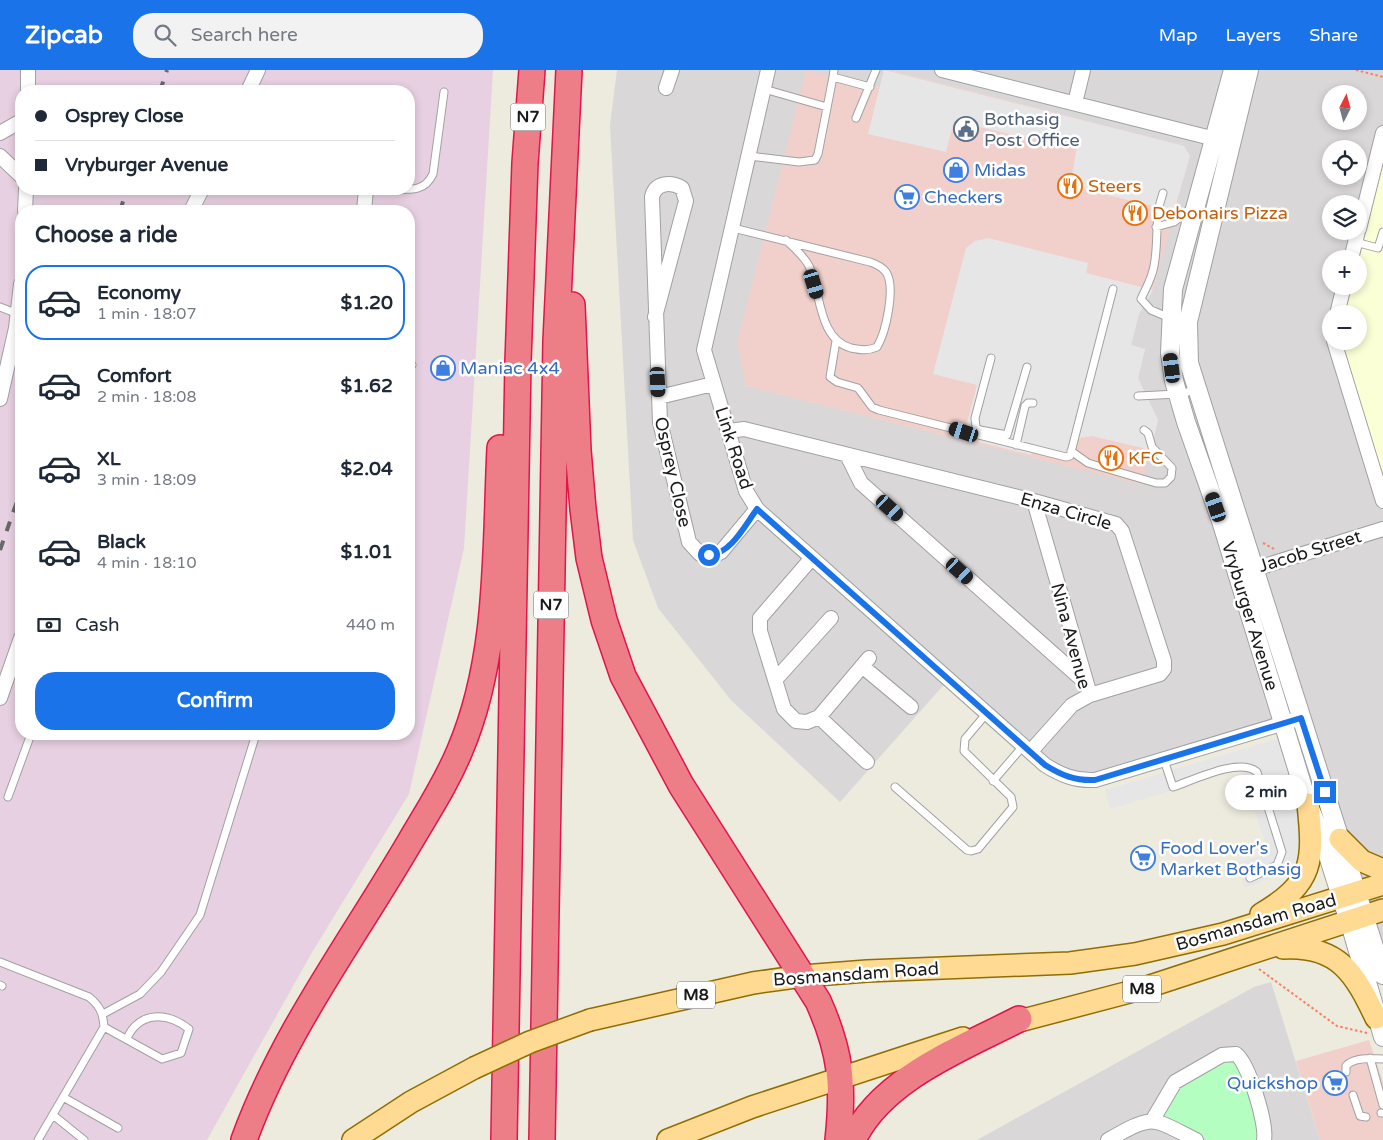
<!DOCTYPE html>
<html lang="en">
<head>
<meta charset="utf-8">
<style>
  :root { --surface:#fff; --page:#f2f2f3; --text:#1f2937; --muted:#747a83; --line:#e0e1e3; --accent:#1a73e8 }
  body { margin:0; font-family:"Varela Round",sans-serif; background:var(--page); color:var(--text); height:100vh; display:flex; flex-direction:column; font-size:19px; white-space:nowrap }
  * { box-sizing:border-box; margin:0 }
  p { font-size:16px; color:var(--muted) }
  .icon { flex:none; width:28px; height:28px; fill:none; stroke:currentColor; stroke-width:2; stroke-linecap:round; stroke-linejoin:round }
  .map { position:relative; flex:1; overflow:hidden }
  .sheet { position:absolute; left:15px; top:135px; width:400px; height:535px; display:flex; flex-direction:column; background:var(--surface); border-radius:20px; box-shadow:0 2px 8px #0003 }
  .sheet>* { flex:none }
  .guide { position:absolute; left:15px; top:15px; width:400px; height:110px; border-radius:20px; box-shadow:0 2px 8px #0003; display:grid; align-content:center; height:110px; padding:0 20px; background:var(--surface) }
  .needle { width:32px; rotate:6deg }
  .buttons { position:absolute; left:1322px; top:15px; display:grid; gap:10px }
  .buttons a { display:grid; place-items:center; width:45px; height:45px; border-radius:50%; background:var(--surface); box-shadow:0 2px 8px #0003; font-size:25px }
  .end { position:absolute; width:22px; height:22px; margin:-11px; border:6px solid #1a73e8; background:#fff; box-shadow:0 0 0 2px #fff }
  .from { border-radius:50% }
  .bubble { position:absolute; height:35px; border-radius:18px; background:var(--surface); box-shadow:0 2px 8px #0003; font-size:16px; font-weight:700; line-height:35px; text-align:center }
  .car { position:absolute; width:15px; height:30px; margin:-15px -8px; border-radius:6px; box-shadow:0 0 4px 1px #0007; background:linear-gradient(#222 24%,#8ab4d8 0 40%,#222 0 76%,#8ab4d8 0 86%,#222 0) }
  .guide b { display:flex; align-items:center; gap:18px; height:48px; font-size:19px }
  .guide b+b { border-top:1px solid var(--line) }
  .guide i { width:12px; height:12px; background:var(--text) }
  ul { padding:0; list-style:none }
  li { display:flex; align-items:center; gap:15px; height:75px; margin:0 10px 8px; padding:0 10px; border:2px solid transparent; border-radius:20px }
  li div { flex:1 }
  li b { display:block; font-size:19px }
  li em { font-style:normal; font-weight:700 }
  li.selected { border-color:var(--accent) }
  li>.icon { width:45px; height:45px; stroke-width:1.5 }
  h2 { padding:0 20px; font-size:22px; line-height:60px }
  .pay { display:flex; align-items:center; gap:12px; height:55px; padding:0 20px; font-size:19px }
  .pay p { margin-inline-start:auto }
  .cta { display:flex; gap:10px; margin-top:auto; padding:10px 20px }
  .cta a { flex:1; height:58px; border-radius:20px; background:var(--accent); color:#fff; font-size:20px; font-weight:700; line-height:58px; text-align:center }
  header { display:flex; align-items:center; gap:30px; box-sizing:border-box; height:70px; padding:0 25px; background:var(--accent); color:#fff }
  header strong { font-size:24px }
  nav { display:flex; gap:28px; margin-inline-start:auto; font-size:18px }
  .search { width:350px; height:45px; background:var(--page); display:flex; align-items:center; gap:12px; box-sizing:border-box; padding:0 18px; border-radius:20px; color:var(--muted); font-size:19px }
  .map>svg:first-child { display:block }
  .residential { fill:#d9d7d7; fill-rule:evenodd }
  .commercial { fill:#f1d0cb }
  .industrial { fill:#e7d0e1; fill-rule:evenodd }
  .education { fill:#fbffd6 }
  .park { fill:#b5fec1 }
  .parking { fill:#e6e6e6 }
  .lines { fill:none; stroke-linecap:round; stroke-linejoin:round }
  .service-casing { stroke:#a1a1a1; stroke-width:9 }
  .minor-casing { stroke:#a1a1a1; stroke-width:16 }
  .tertiary-casing { stroke:#a1a1a1; stroke-width:20 }
  .primary-casing { stroke:#916e00; stroke-width:24 }
  .motorway-casing { stroke:#e21548; stroke-width:28 }
  .path { stroke:#ff7d5e; stroke-width:2; stroke-dasharray:2.5 2.5; stroke-linecap:butt }
  .service { stroke:#fff; stroke-width:7 }
  .minor { stroke:#fff; stroke-width:14 }
  .tertiary { stroke:#fff; stroke-width:18 }
  .primary { stroke:#ffda92; stroke-width:21 }
  .motorway { stroke:#ed7e88; stroke-width:25 }
  .rail { stroke:#686868; stroke-width:4; stroke-dasharray:10 10; stroke-linecap:butt }
  .primary-bridge-casing { stroke:#916e00; stroke-width:24; stroke-linecap:butt }
  .primary-bridge { stroke:#ffda92; stroke-width:21 }
  .route { stroke:#1a73e8; stroke-width:6 }
  .labels { text-anchor:middle; dominant-baseline:central; stroke-width:5; stroke-linejoin:round; paint-order:stroke }
  .shield { fill:#fff; stroke:#5f5f5f; stroke-width:1 }
  .shield-label { font-size:16px; font-weight:bold; fill:#1a1a1a }
  .service-label { font-size:18px; fill:#4e5e75; stroke:#fff; text-anchor:start }
  .shop-label { font-size:18px; fill:#366cbe; stroke:#fff; text-anchor:start }
  .food-label { font-size:18px; fill:#c56008; stroke:#fff; text-anchor:start }
  .street-label { font-size:18px; fill:#1a1a1a; stroke:#fff }
</style>
</head>
<body>
<header>
<strong>Zipcab</strong>
<div class="search"><svg class="icon" aria-label="search" viewBox="0 0 24 24"><circle cx="10" cy="10" r="6"/><path d="M15 15l6 6"/></svg>Search here</div>
<nav><a>Map</a><a>Layers</a><a>Share</a></nav>
</header>
<div class="map">
<svg width="1383" height="1070" viewBox="0 0 1383 1070">
  <rect width="100%" height="100%" fill="#edeade"/>
  <!-- residential -->
  <path class="residential" d="M 617,0 L 884,0 L 880,18 L 806,1 L 1158,350 L 1138,308 L 1145,279 L 1131,275 L 1139,244 L 1153,220 L 1189,86 L 1184,76 L 889,0 L 1383,0 L 1383,917 L 1365,864 L 1349,835 L 1293,655 L 1069,709 L 948,610 L 840,732 L 731,630 L 658,538 L 633,470 L 610,55 ZM 1331,24 L 1359,24 L 1359,51 L 1331,51 ZM 1331,79 L 1359,79 L 1359,106 L 1331,106 ZM 1331,134 L 1359,134 L 1359,161 L 1331,161 ZM 1331,189 L 1359,189 L 1359,216 L 1331,216 ZM 1331,244 L 1359,244 L 1359,271 L 1331,271 Z
    M 1271,912 L 1320,1070 L 977,1070 L 1254,917 Z"/>
  <!-- commercial -->
  <path class="commercial" d="M 806,0 L 879,18 L 884,0 L 889,0 L 1184,76 L 1190,86 L 1153,220 L 1139,244 L 1131,275 L 1145,279 L 1138,308 L 1158,350 L 1142,415 L 746,316 L 737,274 Z
    M 1369,970 L 1383,1012 L 1383,1070 L 1320,1070 L 1296,991 Z"/>
  <!-- industrial -->
  <path class="industrial" d="M 0,0 L 493,0 L 464,478 L 409,724 L 311,884 L 207,1070 L 0,1070 ZM 21,21 L 409,21 L 409,119 L 21,119 ZM 21,141 L 409,141 L 409,664 L 21,664 Z"/>
  <!-- education -->
  <path class="education" d="M 1383,93 L 1383,406 L 1341,271 L 1359,271 L 1359,244 L 1345,244 L 1352,216 L 1359,216 L 1359,189 Z"/>
  <!-- park -->
  <path class="park" d="M 1227,988 L 1239,993 L 1261,1060 L 1259,1070 L 1208,1070 L 1167,1050 L 1163,1043 L 1179,1015 Z"/>
  <!-- parking -->
  <path class="parking" d="M 884,0 L 1184,76 L 1190,86 L 1174,141 L 1070,116 L 1078,71 L 1030,62 L 1028,68 L 954,51 L 946,82 L 868,64 Z
    M 988,168 L 1088,193 L 1086,203 L 1153,220 L 1139,244 L 1131,275 L 1145,279 L 1138,308 L 1158,350 L 1151,380 L 1092,366 L 1075,369 L 1071,385 L 1033,376 L 1031,385 L 963,368 L 977,315 L 933,304 L 966,178 L 975,171 Z
    M 1277,669 L 1300,738 L 1303,765 L 1297,786 L 1288,801 L 1245,818 L 1237,793 L 1269,783 L 1240,700 L 1110,739 L 1105,720 Z"/>
  <g class="lines">
    <defs>
      <path id="service" d="M 834,0 L 833,7 L 870,17
        M 764,19 L 827,37
        M 856,48 L 876,0
        M 749,86 L 799,92 L 815,90 L 818,84 L 833,7
        M 395,119 C 412,120 425,121 433,104 L 444,22
        M 1163,123 C 1154,147 1159,171 1154,196 C 1152,208 1146,218 1141,229 L 1151,240 L 1170,248
        M 1156,157 L 1174,152 L 1190,139
        M 733,158 L 870,192 C 876,194 882,197 886,202 C 896,217 886,262 877,277 C 868,281 861,280 851,278 C 818,269 821,222 809,196 C 804,186 794,178 786,170
        M 1355,172 L 1378,178 L 1383,162
        M 0,237 L 18,244
        M 836,271 L 830,307 L 837,312 L 858,318 L 872,337 L 879,340 L 1066,387 L 1070,386 L 1113,219
        M 991,288 L 975,348 L 976,357 L 980,360 L 1007,365 L 1027,297
        M 409,294 L 412,295
        M 1138,326 L 1178,324 L 1197,320
        M 1016,375 L 1025,336 L 1028,333 L 1033,333
        M 1071,381 L 1088,393 L 1156,413 L 1165,413 L 1171,407 L 1172,398 L 1152,377 L 1148,363 L 1144,360
        M 1164,690 L 1173,717 C 1194,710 1239,687 1257,702 L 1282,782 L 1277,795 L 1250,808
        M 993,711 L 1024,675
        M 895,717 L 967,780 L 971,781 L 978,779 L 1013,737 L 1011,727 L 964,681 L 965,669 L 987,643
        M 8,727 L 31,664
        M 0,892 L 89,927 C 100,936 103,943 104,957 L 38,1070
        M 0,915 L 2,916
        M 103,944 L 140,924 L 161,902 L 200,845 L 256,664
        M 104,957 L 162,989 L 181,983 L 189,959 C 167,942 140,941 127,968
        M 1370,988 L 1383,1035
        M 1346,1002 L 1346,996 C 1353,987 1372,988 1383,989
        M 1353,1025 L 1360,1046 L 1366,1047
        M 63,1027 L 118,1058
        M 1381,1043 L 1383,1043
        M 53,1045 L 84,1070"/>
      <path id="minor" d="M 768,0 L 704,280 L 746,421 L 757,439 L 1045,695 C 1061,705 1075,711 1095,710 L 1301,648
        M 942,0 L 1223,71
        M 666,18 L 672,0
        M 28,21 L 28,0
        M 248,21 L 258,0
        M 1075,33 L 1083,0
        M 0,63 L 21,51
        M 0,86 L 21,106
        M 25,141 L 26,119
        M 191,141 L 202,119
        M 364,141 L 366,119
        M 1359,159 L 1383,63
        M 1351,189 L 1358,161
        M 1337,244 L 1344,216
        M 655,247 L 686,131 L 682,118 C 670,111 655,113 652,127 L 660,352 L 689,472 L 700,484 L 715,485 L 721,482 L 757,439
        M 1334,271 L 1383,431
        M 659,327 L 713,314
        M 0,329 L 16,258 L 21,214
        M 729,361 L 744,359 L 1034,431 L 1116,454 L 1122,461 L 1164,591 L 1164,599 L 1160,604 L 1090,625
        M 847,385 L 861,413 L 1086,613
        M 811,489 L 760,548 L 760,561 L 784,639 L 796,651 L 807,652 L 819,647 L 869,588
        M 1245,502 L 1383,459
        M 862,596 L 911,637
        M 776,609 L 831,548
        M 0,628 L 21,568
        M 819,647 L 867,692
        M 1031,681 L 1072,635 L 1090,625 L 1034,431
        M 1152,1051 L 1175,1012 L 1222,985 L 1236,984 C 1249,994 1267,1054 1264,1070
        M 1108,1070 C 1154,1044 1150,1047 1196,1070"/>
      <path id="tertiary" d="M 1233,0 L 1173,219 L 1170,283 L 1174,311 L 1186,352 L 1222,454 L 1308,734 L 1323,770 L 1353,864 L 1383,967
        M 1249,0 L 1188,252 L 1189,293 L 1383,905"/>
      <path id="primary" d="M 1340,769 L 1362,791 L 1383,800
        M 1261,844 C 1314,813 1314,791 1308,734
        M 1283,878 C 1339,875 1355,904 1376,948
        M 590,950 L 753,913 L 803,906 L 867,901 L 1070,893 L 1135,884 L 1223,864 L 1383,814
        M 1004,955 L 1141,919 L 1383,840
        M 353,1070 L 411,1032 L 474,998
        M 668,1070 L 752,1037 L 963,968"/>
      <path id="motorway" d="M 572,235 L 578,380 L 583,439 L 589,488 L 604,550 L 623,606 L 681,715 L 818,931 C 841,982 844,1015 838,1070
        M 244,1070 C 283,962 354,868 411,770 C 428,741 447,712 460,680 C 500,586 495,478 500,378
        M 504,1070 L 518,292 L 525,93 L 532,0
        M 542,1070 L 556,271 L 569,0
        M 853,1070 C 881,1009 963,978 1019,949"/>
    </defs>
    <!-- service casing -->
    <use href="#service" class="service-casing"/>
    <!-- minor casing -->
    <use href="#minor" class="minor-casing"/>
    <!-- tertiary casing -->
    <use href="#tertiary" class="tertiary-casing"/>
    <!-- primary casing -->
    <use href="#primary" class="primary-casing"/>
    <!-- motorway casing -->
    <use href="#motorway" class="motorway-casing"/>
    <!-- path -->
    <path class="path" d="M 1356,0 L 1383,7
      M 1263,473 L 1274,479
      M 1259,899 L 1337,956 L 1367,963"/>
    <!-- service -->
    <use href="#service" class="service"/>
    <!-- minor -->
    <use href="#minor" class="minor"/>
    <!-- tertiary -->
    <use href="#tertiary" class="tertiary"/>
    <!-- primary -->
    <use href="#primary" class="primary"/>
    <!-- motorway -->
    <use href="#motorway" class="motorway"/>
    <!-- rail -->
    <path class="rail" d="M 160,21 L 167,0
      M 120,141 L 127,119
      M 0,480 L 21,420"/>
    <defs>
      <path id="primary-bridge" d="M 474,998 L 530,972 L 590,950"/>
    </defs>
    <!-- primary-bridge casing -->
    <use href="#primary-bridge" class="primary-bridge-casing"/>
    <!-- primary-bridge -->
    <use href="#primary-bridge" class="primary-bridge"/>
  </g>
  <g class="lines">
    <!-- route -->
    <path class="route" d="M 709,485 C 731,484 745,455 757,439 L 1045,695 C 1061,705 1075,711 1095,710 L 1301,648 L 1325,722"/>
  </g>
  <!-- icons -->
  <defs>
    <symbol id="civic-ring" viewBox="-11 -11 22 22"><circle r="9.5" fill="#fff" stroke="#5c6f8a" stroke-width="1.5"/><path d="M-.6-6.5H3V-4.5H.6V-3L4-1V1h2V6H-6V1h2V-1L-.6-3ZM-1.2 2.5V6h2.4V2.5Z" fill="#5c6f8a"/></symbol>
    <symbol id="shop-ring" viewBox="-11 -11 22 22"><circle r="9.5" fill="#fff" stroke="#3f7fe0" stroke-width="1.5"/><path d="M-5-2.5h2.3a2.7 3.5 0 0 1 5.4 0H5L5.5 6h-11ZM-1.5-2.5h3a1.5 2.3 0 0 0-3 0Z" fill="#3f7fe0"/></symbol>
    <symbol id="restaurant-ring" viewBox="-11 -11 22 22"><circle r="9.5" fill="#fff" stroke="#e8710a" stroke-width="1.5"/><path d="M-5-6h1v4h1v-4h1v4h1v-4h1v5L-1.5 .5V6h-2V.5L-5-1ZM5-6V6H3V1.5H1.5Q1.5-4 5-6Z" fill="#e8710a"/></symbol>
    <symbol id="supermarket-ring" viewBox="-11 -11 22 22"><circle r="9.5" fill="#fff" stroke="#3f7fe0" stroke-width="1.5"/><path d="M-6-5.5h2.5l.6 2H6L4.5 2H-2.5L-4.4-4H-6ZM-1.5 3.2a1.3 1.3 0 1 0 .1 0ZM3 3.2a1.3 1.3 0 1 0 .1 0Z" fill="#3f7fe0"/></symbol>
  </defs>
  <g fill-rule="evenodd">
    <use href="#civic-ring" x="952" y="45" width="28" height="28"/>
    <use href="#shop-ring" x="942" y="86" width="28" height="28"/>
    <use href="#restaurant-ring" x="1056" y="102" width="28" height="28"/>
    <use href="#supermarket-ring" x="893" y="113" width="28" height="28"/>
    <use href="#restaurant-ring" x="1121" y="129" width="28" height="28"/>
    <use href="#shop-ring" x="429" y="284" width="28" height="28"/>
    <use href="#restaurant-ring" x="1097" y="374" width="28" height="28"/>
    <use href="#supermarket-ring" x="1129" y="774" width="28" height="28"/>
    <use href="#supermarket-ring" x="1321" y="999" width="28" height="28"/>
  </g>
  <g class="labels">
    <!-- shield labels -->
    <g class="shield">
      <rect x="510.5" y="33.5" width="35" height="27" rx="4"/>
      <rect x="533.5" y="521.5" width="35" height="27" rx="4"/>
      <rect x="1123" y="905.5" width="38" height="27" rx="4"/>
      <rect x="677" y="911.5" width="38" height="27" rx="4"/>
    </g>
    <g class="shield-label">
      <text x="528" y="47">N7</text>
      <text x="551" y="535">N7</text>
      <text x="1142" y="919">M8</text>
      <text x="696" y="925">M8</text>
    </g>
    <!-- service labels -->
    <g class="service-label">
      <text x="984" y="49">Bothasig<tspan x="984" dy="21">Post Office</tspan></text>
    </g>
    <!-- shop labels -->
    <g class="shop-label">
      <text x="974" y="100">Midas</text>
      <text x="924" y="127">Checkers</text>
      <text x="460" y="298">Maniac 4x4</text>
      <text x="1160" y="778">Food Lover's<tspan x="1160" dy="21">Market Bothasig</tspan></text>
      <text x="1318" y="1013" text-anchor="end">Quickshop</text>
    </g>
    <!-- food labels -->
    <g class="food-label">
      <text x="1088" y="116">Steers</text>
      <text x="1152" y="143">Debonairs Pizza</text>
      <text x="1128" y="388">KFC</text>
    </g>
    <!-- street labels -->
    <g class="street-label">
      <text transform="translate(734 378) rotate(72)">Link Road</text>
      <text transform="translate(673 402) rotate(77)">Osprey Close</text>
      <text transform="translate(1066 441) rotate(16)">Enza Circle</text>
      <text transform="translate(1310 481) rotate(-17)">Jacob Street</text>
      <text transform="translate(1250 546) rotate(73)">Vryburger Avenue</text>
      <text transform="translate(1071 566) rotate(75)">Nina Avenue</text>
      <text transform="translate(1256 852) rotate(-16)">Bosmansdam Road</text>
      <text transform="translate(856 904) rotate(-4)">Bosmansdam Road</text>
    </g>
  </g>
</svg>
<div class="buttons">
<a><svg class="needle" viewBox="-14 -14 28 28"><path d="M0-13l5 13h-10z" fill="#e53935"/><path d="M0 13l5-13h-10z" fill="#747a83"/></svg></a>
<a><svg class="icon" aria-label="locate" viewBox="0 0 24 24"><circle cx="12" cy="12" r="6"/><path d="M12 2v4M12 18v4M2 12h4M18 12h4"/></svg></a>
<a><svg class="icon" aria-label="layers" viewBox="0 0 24 24"><path d="M12 4l9 5-9 5-9-5zM3 14l9 5 9-5"/></svg></a>
<a>+</a>
<a>−</a>
</div>
<i class="end from" style="left:709px;top:485px"></i>
<i class="end" style="left:1325px;top:722px"></i>
<div class="bubble" style="left:1225px;top:705px;width:82px">2 min</div>
<i class="car" style="left:814px;top:214px;rotate:163deg"></i>
<i class="car" style="left:1172px;top:298px;rotate:353deg"></i>
<i class="car" style="left:658px;top:312px;rotate:177deg"></i>
<i class="car" style="left:964px;top:362px;rotate:288deg"></i>
<i class="car" style="left:1216px;top:437px;rotate:341deg"></i>
<i class="car" style="left:890px;top:438px;rotate:132deg"></i>
<i class="car" style="left:960px;top:501px;rotate:132deg"></i>
<div class="guide">
<b><i class="from"></i>Osprey Close</b>
<b><i></i>Vryburger Avenue</b>
</div>
<section class="sheet">
<h2>Choose a ride</h2>
<ul>
<li class="selected"><svg class="icon" aria-label="car" viewBox="0 0 24 24"><path d="M5 17H2v-5l4-1 3-4h7l3 4 3 1v5h-3M9 17h6M6 11h13"/><circle cx="7" cy="17" r="2"/><circle cx="17" cy="17" r="2"/></svg><div><b>Economy</b><p>1 min · 18:07</p></div><em>$1.20</em></li>
<li><svg class="icon" aria-label="car" viewBox="0 0 24 24"><path d="M5 17H2v-5l4-1 3-4h7l3 4 3 1v5h-3M9 17h6M6 11h13"/><circle cx="7" cy="17" r="2"/><circle cx="17" cy="17" r="2"/></svg><div><b>Comfort</b><p>2 min · 18:08</p></div><em>$1.62</em></li>
<li><svg class="icon" aria-label="car" viewBox="0 0 24 24"><path d="M5 17H2v-5l4-1 3-4h7l3 4 3 1v5h-3M9 17h6M6 11h13"/><circle cx="7" cy="17" r="2"/><circle cx="17" cy="17" r="2"/></svg><div><b>XL</b><p>3 min · 18:09</p></div><em>$2.04</em></li>
<li><svg class="icon" aria-label="car" viewBox="0 0 24 24"><path d="M5 17H2v-5l4-1 3-4h7l3 4 3 1v5h-3M9 17h6M6 11h13"/><circle cx="7" cy="17" r="2"/><circle cx="17" cy="17" r="2"/></svg><div><b>Black</b><p>4 min · 18:10</p></div><em>$1.01</em></li>
</ul>
<div class="pay"><svg class="icon" aria-label="cash" viewBox="0 0 24 24"><path d="M3 7h18v10H3z"/><circle cx="12" cy="12" r="2"/></svg>Cash<p>440 m</p></div>
<div class="cta"><a>Confirm</a></div>
</section>
</div>
</body>
</html>
